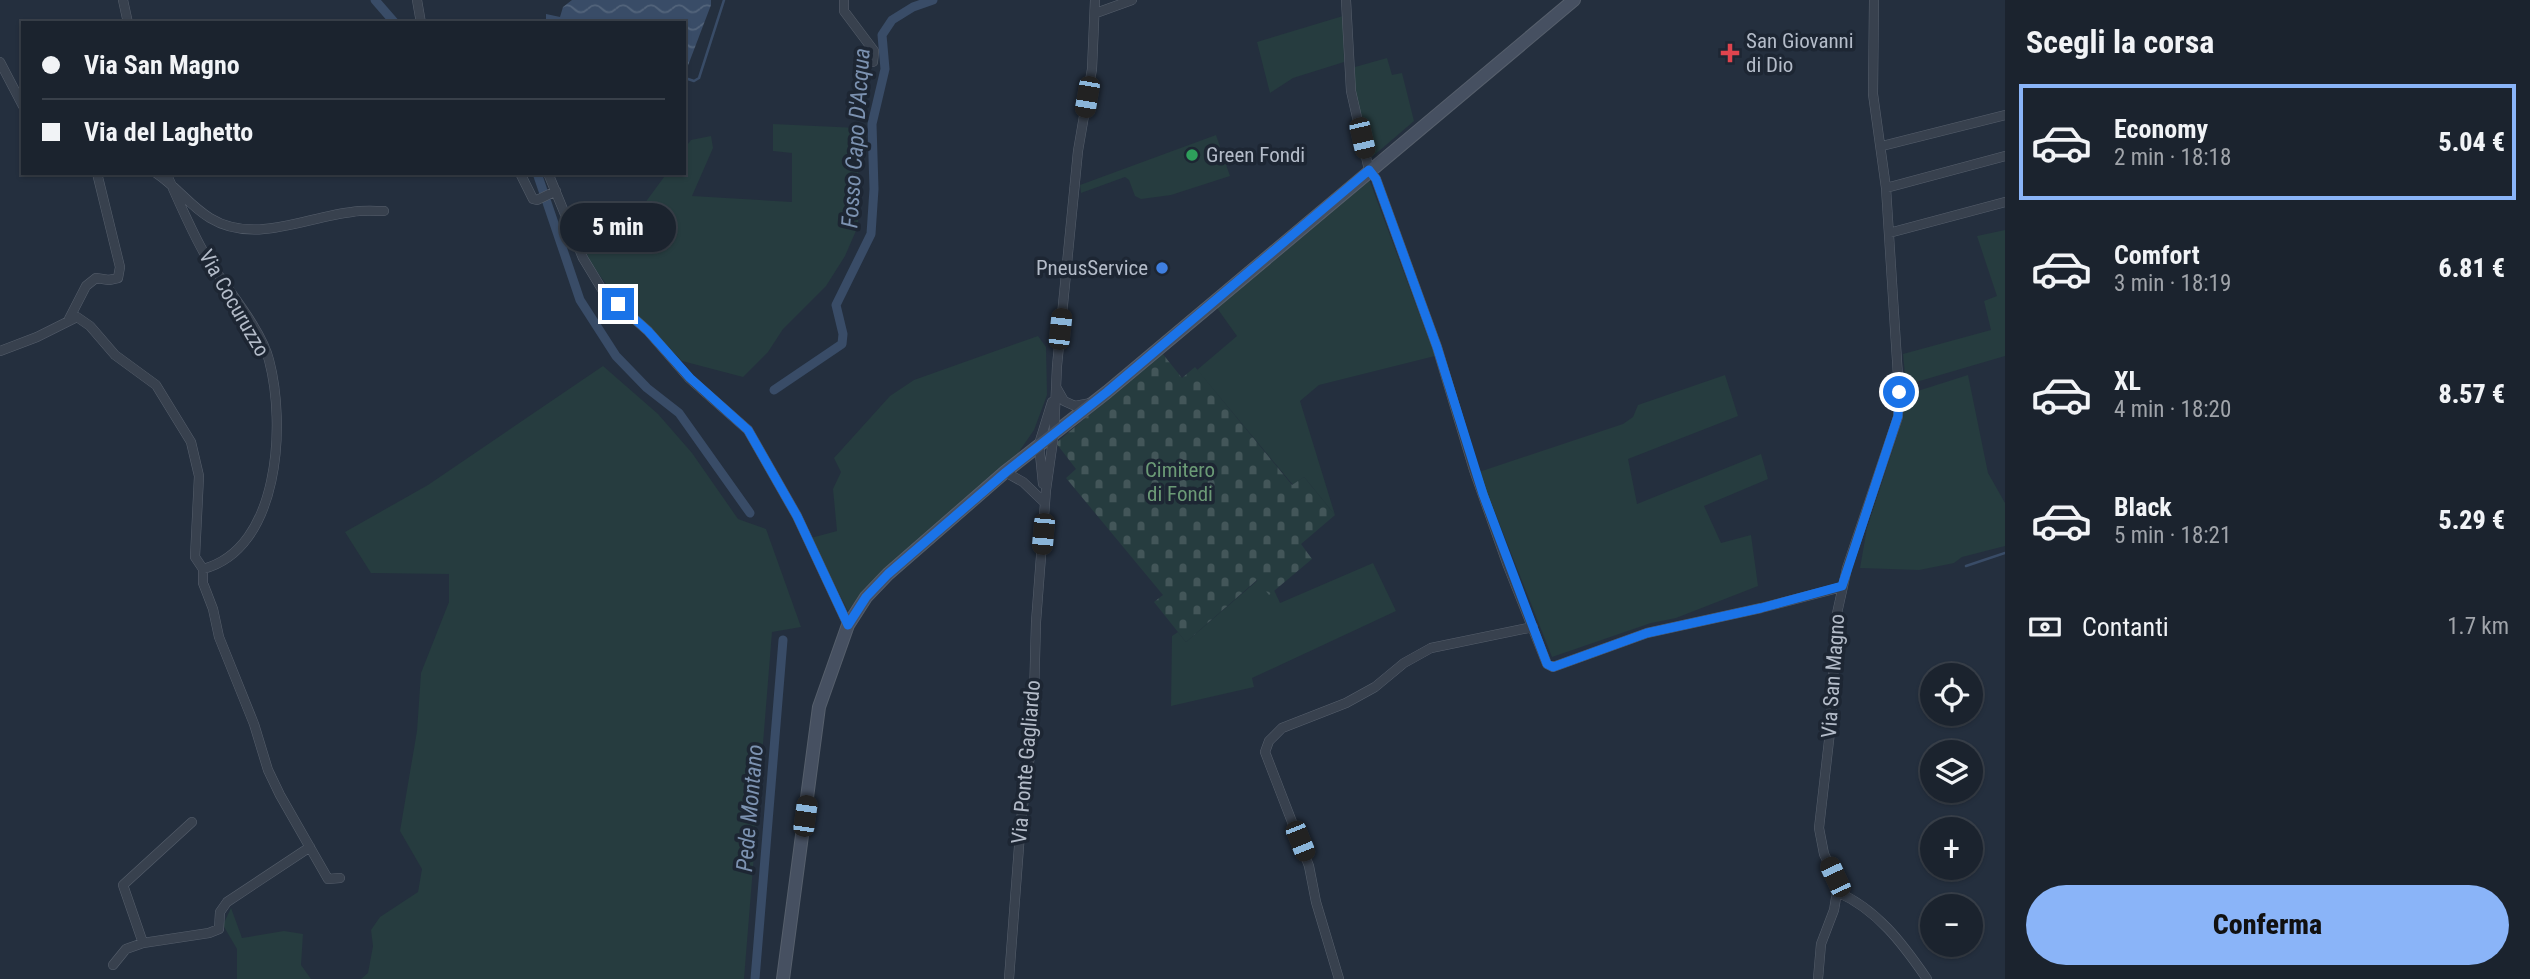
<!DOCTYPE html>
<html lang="it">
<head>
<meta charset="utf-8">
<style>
  :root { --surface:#1b232e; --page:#242b36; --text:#f1f3f6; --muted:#a0a4aa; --line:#39404a; --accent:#8ab4f8 }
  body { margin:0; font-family:"Roboto Condensed",sans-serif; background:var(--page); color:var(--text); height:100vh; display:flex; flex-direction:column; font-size:26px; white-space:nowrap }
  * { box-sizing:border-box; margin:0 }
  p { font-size:23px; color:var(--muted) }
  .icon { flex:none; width:38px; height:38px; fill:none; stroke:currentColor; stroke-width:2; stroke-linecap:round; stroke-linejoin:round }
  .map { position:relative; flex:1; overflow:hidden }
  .panel { display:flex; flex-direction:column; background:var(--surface); width:525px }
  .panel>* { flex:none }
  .banner { position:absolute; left:21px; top:21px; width:665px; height:154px; border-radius:0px; box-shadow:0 2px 5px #0004,0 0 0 2px var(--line); display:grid; align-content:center; height:154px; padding:0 21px; background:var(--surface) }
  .tools { position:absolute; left:1920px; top:663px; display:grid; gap:14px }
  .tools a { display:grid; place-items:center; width:63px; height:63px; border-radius:50%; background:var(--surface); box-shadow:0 2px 5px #0004,0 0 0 2px var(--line); font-size:35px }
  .end { position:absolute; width:32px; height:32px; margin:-16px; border:9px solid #1a73e8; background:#fff; box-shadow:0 0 0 4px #fff }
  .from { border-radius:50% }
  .bubble { position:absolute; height:49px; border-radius:24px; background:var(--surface); box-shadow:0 2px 5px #0004,0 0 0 2px var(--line); font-size:23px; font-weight:800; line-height:49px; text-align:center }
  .car { position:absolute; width:21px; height:42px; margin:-21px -10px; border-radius:9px; box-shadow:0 0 5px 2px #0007; background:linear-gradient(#222 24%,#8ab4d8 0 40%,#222 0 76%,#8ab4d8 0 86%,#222 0) }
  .banner b { display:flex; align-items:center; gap:24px; height:66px; font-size:26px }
  .banner b+b { border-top:2px solid var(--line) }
  .banner i { width:18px; height:18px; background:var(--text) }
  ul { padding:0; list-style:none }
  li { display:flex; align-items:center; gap:21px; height:116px; margin:0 14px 10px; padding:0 7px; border:4px solid transparent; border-radius:0px }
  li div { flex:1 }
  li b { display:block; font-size:26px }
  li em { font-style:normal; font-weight:800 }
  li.active { border-color:var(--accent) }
  li>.icon { width:63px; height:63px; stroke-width:1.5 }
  h2 { padding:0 21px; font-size:32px; line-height:84px }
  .pay { display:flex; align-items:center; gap:18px; height:77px; padding:0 21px; font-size:26px }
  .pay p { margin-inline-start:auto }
  .cta { display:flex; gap:14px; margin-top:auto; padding:14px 21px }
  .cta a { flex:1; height:80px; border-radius:42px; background:var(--accent); color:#111; font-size:28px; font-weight:800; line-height:80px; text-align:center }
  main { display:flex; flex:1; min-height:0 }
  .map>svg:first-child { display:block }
  .green { fill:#263c3f }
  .cemetery { fill:url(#cemetery-stones) }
  .water { fill:url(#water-waves) }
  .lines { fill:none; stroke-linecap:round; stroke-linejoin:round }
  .stream { stroke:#394c67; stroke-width:2.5 }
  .canal { stroke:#394c67; stroke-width:9 }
  .minor-casing { stroke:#565f6c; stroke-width:10 }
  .secondary-casing { stroke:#565f6c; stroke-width:14 }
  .minor { stroke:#38414e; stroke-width:9 }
  .secondary { stroke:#465061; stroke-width:12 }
  .route { stroke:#1a73e8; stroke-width:9 }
  .health-dot { fill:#e0444e; stroke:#1d2633; stroke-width:2.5 }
  .leisure-dot { fill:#2e9e5b; stroke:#1d2633; stroke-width:2.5 }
  .shop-dot { fill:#3f7fe0; stroke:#1d2633; stroke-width:2.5 }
  .labels { text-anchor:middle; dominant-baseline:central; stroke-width:7; stroke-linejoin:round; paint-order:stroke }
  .poi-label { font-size:21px; fill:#b4bcc9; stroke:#1d2633; text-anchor:start }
  .street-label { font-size:21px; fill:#b4bcc9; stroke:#1d2633 }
  .park-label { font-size:21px; fill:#6b9a76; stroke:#1d2633 }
  .water-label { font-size:23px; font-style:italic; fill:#7c92b1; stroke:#1d2633 }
</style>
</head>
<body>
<main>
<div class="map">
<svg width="2005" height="979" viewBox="0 0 2005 979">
  <defs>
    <pattern id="cemetery-stones" width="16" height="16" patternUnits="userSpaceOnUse" patternTransform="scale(1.75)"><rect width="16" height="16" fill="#263c3f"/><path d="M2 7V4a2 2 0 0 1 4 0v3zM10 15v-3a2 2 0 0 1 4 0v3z" fill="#435659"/></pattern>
    <pattern id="water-waves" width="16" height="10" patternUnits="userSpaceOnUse" patternTransform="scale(1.75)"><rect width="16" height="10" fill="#394c67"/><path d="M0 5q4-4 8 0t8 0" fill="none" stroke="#53647b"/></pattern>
  </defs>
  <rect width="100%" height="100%" fill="#242f3e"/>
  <!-- green -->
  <path class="green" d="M 1343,16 L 1344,62 L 1293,78 L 1270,93 L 1257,42 Z
    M 1387,58 L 1392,75 L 1402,73 L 1414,121 L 1372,157 L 1354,91 L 1355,67 Z
    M 773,124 L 858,128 L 858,226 L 845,256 L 826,286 L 783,329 L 768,352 L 743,377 L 682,361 L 609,288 L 590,262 L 574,220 L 602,204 L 614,219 L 627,212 L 639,211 L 667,173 L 684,173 L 684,149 L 691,140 L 711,136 L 713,148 L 692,196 L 792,202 L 792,153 L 773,151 Z
    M 1216,135 L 1230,176 L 1171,195 L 1141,199 L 1135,196 L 1129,180 L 1125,177 L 1081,193 L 1080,185 Z
    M 1369,179 L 1435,356 L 1319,385 L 1300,401 L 1335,515 L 1304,477 L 1293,485 L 1197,370 L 1237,336 L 1217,308 Z
    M 2005,230 L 2005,356 L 1906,385 L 1903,354 L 1991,330 L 1984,301 L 1997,296 L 1977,236 Z
    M 1038,336 L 1046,347 L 1047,395 L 1034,430 L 1014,459 L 865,588 L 848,611 L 811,538 L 837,531 L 833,489 L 841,472 L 834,458 L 890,396 L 914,380 Z
    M 603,366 L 658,414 L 692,453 L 738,519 L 766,529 L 801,627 L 772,632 L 744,979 L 361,979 L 368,973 L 373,946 L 371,930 L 380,917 L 418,892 L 422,869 L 400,831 L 417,731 L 421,673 L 449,602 L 449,574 L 371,573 L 345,532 L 428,485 Z
    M 1725,375 L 1738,416 L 1628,459 L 1637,504 L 1761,454 L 1768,479 L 1704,506 L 1721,543 L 1751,535 L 1758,586 L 1676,618 L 1651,623 L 1552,657 L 1479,472 L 1623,424 L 1633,417 L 1638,405 Z
    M 1968,375 L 1988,473 L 2005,503 L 2005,546 L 1962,557 L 1954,563 L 1919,570 L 1860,568 L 1867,528 L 1903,418 L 1905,395 Z
    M 1373,563 L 1396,611 L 1252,678 L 1254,687 L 1171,706 L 1172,636 L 1178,632 L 1186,642 L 1258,580 L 1270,594 L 1274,590 L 1280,603 Z
    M 231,908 L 242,938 L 284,931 L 303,934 L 301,965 L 311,979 L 237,979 L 237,949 L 223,925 Z"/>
  <!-- cemetery -->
  <path class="cemetery" d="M 1162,353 L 1182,378 L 1195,367 L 1292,485 L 1304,477 L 1335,515 L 1301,544 L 1312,559 L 1269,595 L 1257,580 L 1186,642 L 1154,602 L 1163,595 L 1066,478 L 1076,469 L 1056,443 Z"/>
  <!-- water -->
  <path class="water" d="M 572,0 L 711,0 L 711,5 L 684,76 L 684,23 L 546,23 L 546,14 L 560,17 L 563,7 Z"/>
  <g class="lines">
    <!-- stream -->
    <path class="stream" d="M 688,79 L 694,81 L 699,78 L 724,0
      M 1966,566 L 2005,553"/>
    <!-- canal -->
    <path class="canal" d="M 375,0 L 395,23
      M 537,173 L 580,300 L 616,356 L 647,388 L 679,413 L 750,513
      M 774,390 L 842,344 L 843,334 L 836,305 L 871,234 L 874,189 L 872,124 L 885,69 L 882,35 L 892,20 L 913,7 L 933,0
      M 755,979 L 783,640"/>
    <defs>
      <path id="minor" d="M 123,0 L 128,23
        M 417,0 L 421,23
        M 844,0 L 844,11 L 874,51 L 873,62
        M 1346,0 L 1351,91 L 1369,170 L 1376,179 L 1437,347 L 1474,470 L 1508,566 L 1547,664 L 1553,667 L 1647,633 L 1761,608 L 1842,587
        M 1096,13 L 1132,0
        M 0,62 L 23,106
        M 1882,146 L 2005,115
        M 156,173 C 176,186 190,206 210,218 C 254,245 306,217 352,212 C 362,210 374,211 384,211
        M 520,173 L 533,199 L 537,200 L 556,191
        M 548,173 L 583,258 L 603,291 L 648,331 L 689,378 L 748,430 L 797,516 L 848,625
        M 1886,188 L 2005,156
        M 1889,233 L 2005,202
        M 69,319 L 86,286 L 96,278 L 109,280 L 118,278 L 120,267 L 97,173
        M 0,351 L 37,337 L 77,317 L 90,326 L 115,355 L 156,385 L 191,442 L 199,476 L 195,557 L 203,569 C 280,549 286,424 269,360 C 260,325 221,283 203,251 C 189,226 178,199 166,173
        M 1056,387 L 1064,401 L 1075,406 L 1091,403
        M 1005,472 L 1023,482 L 1045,503
        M 1043,484 L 1039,444 L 1052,402
        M 203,569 L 203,583 L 213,609 L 219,637 L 254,724 L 268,770 L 280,795 L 328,879 L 340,878
        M 1837,892 C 1877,909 1903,944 1927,979
        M 143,943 L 123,885 L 192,822
        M 113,965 L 126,949 L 143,943 L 209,933 L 219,929 L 220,912 L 227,902 L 310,847
        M 1009,979 L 1021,820 L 1033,734 L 1036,622 L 1046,490 L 1054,433 L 1057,366 L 1078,151 L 1092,69 L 1095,0
        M 1339,979 L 1316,902 L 1309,866 L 1265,752 L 1269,741 L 1282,728 L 1346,703 L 1375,687 L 1404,663 L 1431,648 L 1533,627
        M 1818,979 L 1821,944 L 1834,910 L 1837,892 L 1835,877 L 1824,854 L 1819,828 L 1831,723 L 1836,618 L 1847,568 L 1898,417 L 1899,392 L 1886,188 L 1873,94 L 1874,0"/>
      <path id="secondary" d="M 783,979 L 819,707 L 848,625 L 866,597 L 888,574 L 1005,472 L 1107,392 L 1574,0"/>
    </defs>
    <!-- minor casing -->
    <use href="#minor" class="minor-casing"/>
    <!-- secondary casing -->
    <use href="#secondary" class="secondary-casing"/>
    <!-- minor -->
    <use href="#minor" class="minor"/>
    <!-- secondary -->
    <use href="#secondary" class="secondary"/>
  </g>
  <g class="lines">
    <!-- route -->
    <path class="route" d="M 618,304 L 648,331 L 690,378 L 748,430 L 797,516 L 848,625 L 866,597 L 888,574 L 1006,472 L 1107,392 L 1369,170 L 1376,179 L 1437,347 L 1483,494 L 1547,664 L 1553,667 L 1647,633 L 1761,608 L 1842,586 L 1898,416 L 1899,392"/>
  </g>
  <!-- markers -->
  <path class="health-dot" d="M1726.5 42.5h7v7h7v7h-7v7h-7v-7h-7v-7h7z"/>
  <circle class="leisure-dot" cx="1192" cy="155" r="7"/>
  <circle class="shop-dot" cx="1162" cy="268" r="7"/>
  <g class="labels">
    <!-- poi labels -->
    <g class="poi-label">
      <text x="1746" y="41">San Giovanni<tspan x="1746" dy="24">di Dio</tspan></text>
      <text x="1206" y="155">Green Fondi</text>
      <text x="1148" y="268" text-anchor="end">PneusService</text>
    </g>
    <!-- street labels -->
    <g class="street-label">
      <text transform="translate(234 303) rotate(60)">Via Cocuruzzo</text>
      <text transform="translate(1833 676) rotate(-86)">Via San Magno</text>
      <text transform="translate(1026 762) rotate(-85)">Via Ponte Gagliardo</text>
    </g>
    <!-- park labels -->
    <g class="park-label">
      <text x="1180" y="470">Cimitero<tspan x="1180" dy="24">di Fondi</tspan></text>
    </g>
    <!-- water labels -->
    <g class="water-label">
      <text transform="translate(856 138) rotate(-86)">Fosso Capo D'Acqua</text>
      <text transform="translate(750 808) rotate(-85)">Pede Montano</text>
    </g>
  </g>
</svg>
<div class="tools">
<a><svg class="icon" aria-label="locate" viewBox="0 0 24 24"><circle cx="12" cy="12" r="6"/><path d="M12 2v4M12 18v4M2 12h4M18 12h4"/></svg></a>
<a><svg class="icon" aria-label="layers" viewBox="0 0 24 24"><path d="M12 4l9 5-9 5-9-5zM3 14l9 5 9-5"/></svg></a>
<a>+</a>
<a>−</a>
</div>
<i class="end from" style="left:1899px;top:392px"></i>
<i class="end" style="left:618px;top:304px"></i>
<div class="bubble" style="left:560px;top:203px;width:116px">5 min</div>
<i class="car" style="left:1087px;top:97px;rotate:190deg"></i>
<i class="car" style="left:1362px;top:138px;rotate:167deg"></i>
<i class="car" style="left:1060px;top:329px;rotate:6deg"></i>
<i class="car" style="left:1043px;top:534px;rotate:185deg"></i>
<i class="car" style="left:805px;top:816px;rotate:8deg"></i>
<i class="car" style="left:1300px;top:841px;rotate:158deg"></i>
<i class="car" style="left:1835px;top:877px;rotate:335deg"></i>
<div class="banner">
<b><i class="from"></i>Via San Magno</b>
<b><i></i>Via del Laghetto</b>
</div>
</div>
<section class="panel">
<h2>Scegli la corsa</h2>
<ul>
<li class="active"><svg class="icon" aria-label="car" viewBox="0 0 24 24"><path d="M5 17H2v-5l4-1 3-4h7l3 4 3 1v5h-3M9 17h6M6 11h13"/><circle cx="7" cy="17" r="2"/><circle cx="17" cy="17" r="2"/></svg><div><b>Economy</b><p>2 min · 18:18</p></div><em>5.04 €</em></li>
<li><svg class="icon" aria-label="car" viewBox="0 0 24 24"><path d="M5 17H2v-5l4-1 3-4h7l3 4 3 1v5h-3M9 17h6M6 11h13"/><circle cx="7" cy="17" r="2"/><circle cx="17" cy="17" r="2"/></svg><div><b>Comfort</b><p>3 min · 18:19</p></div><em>6.81 €</em></li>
<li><svg class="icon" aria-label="car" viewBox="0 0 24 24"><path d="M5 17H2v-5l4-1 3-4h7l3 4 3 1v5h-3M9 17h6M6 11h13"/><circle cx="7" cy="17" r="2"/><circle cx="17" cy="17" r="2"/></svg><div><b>XL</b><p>4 min · 18:20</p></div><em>8.57 €</em></li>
<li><svg class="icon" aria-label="car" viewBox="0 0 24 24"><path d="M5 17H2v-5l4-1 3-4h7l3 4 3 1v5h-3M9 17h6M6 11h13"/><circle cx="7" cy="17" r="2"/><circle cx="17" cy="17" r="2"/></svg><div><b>Black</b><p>5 min · 18:21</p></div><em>5.29 €</em></li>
</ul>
<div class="pay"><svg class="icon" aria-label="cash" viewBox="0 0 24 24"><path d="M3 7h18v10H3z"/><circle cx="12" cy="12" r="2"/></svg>Contanti<p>1.7 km</p></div>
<div class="cta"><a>Conferma</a></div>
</section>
</main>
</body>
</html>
